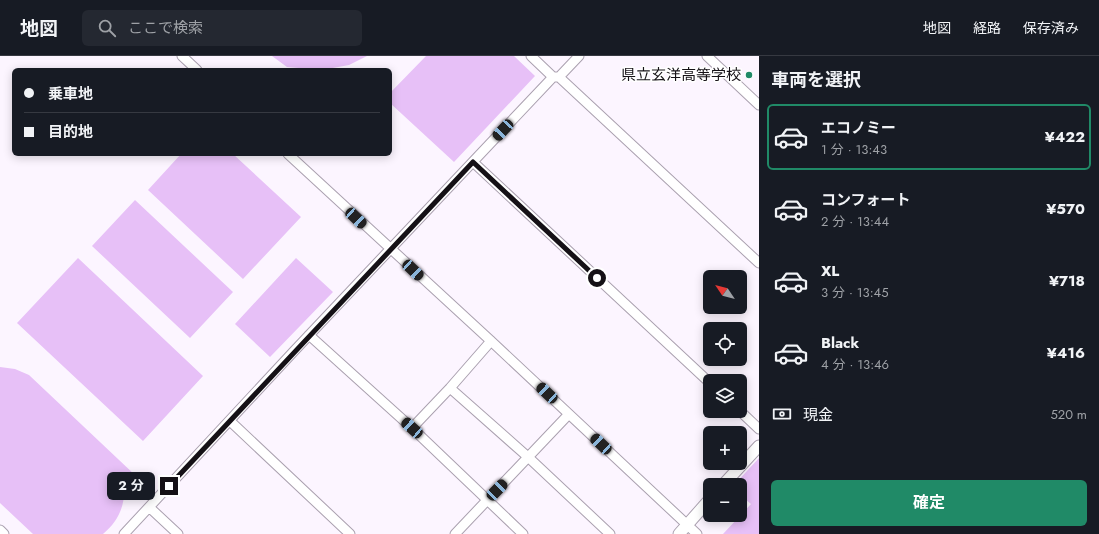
<!DOCTYPE html>
<html lang="ja">
<head>
<meta charset="utf-8">
<style>
  :root { --surface:#171b24; --page:#242831; --text:#f1f3f6; --muted:#9ea1a6; --line:#363941; --accent:#208a67 }
  body { margin:0; font-family:Jost,"Noto Sans JP",sans-serif; background:var(--page); color:var(--text); height:100vh; display:flex; flex-direction:column; font-size:15px; white-space:nowrap }
  * { box-sizing:border-box; margin:0 }
  p { font-size:13px; color:var(--muted) }
  .icon { flex:none; width:22px; height:22px; fill:none; stroke:currentColor; stroke-width:2; stroke-linecap:round; stroke-linejoin:round }
  .map { position:relative; flex:1; overflow:hidden }
  .drawer { display:flex; flex-direction:column; background:var(--surface); width:340px }
  .drawer>* { flex:none }
  .hud { position:absolute; left:12px; top:12px; width:380px; height:88px; border-radius:6px; box-shadow:0 2px 10px #0003; display:grid; align-content:center; height:88px; padding:0 12px; background:var(--surface) }
  .needle { width:26px; rotate:305deg }
  .buttons { position:absolute; left:703px; top:214px; display:grid; gap:8px }
  .buttons a { display:grid; place-items:center; width:44px; height:44px; border-radius:6px; background:var(--surface); box-shadow:0 2px 10px #0003; font-size:20px }
  .end { position:absolute; width:18px; height:18px; margin:-9px; border:5px solid #151116; background:#fff; box-shadow:0 0 0 2px #fff }
  .from { border-radius:50% }
  .bubble { position:absolute; height:28px; border-radius:6px; background:var(--surface); box-shadow:0 2px 10px #0003; font-size:13px; font-weight:700; line-height:28px; text-align:center }
  .car { position:absolute; width:12px; height:24px; margin:-12px -6px; border-radius:5px; box-shadow:0 0 3px 1px #0007; background:linear-gradient(#222 24%,#8ab4d8 0 40%,#222 0 76%,#8ab4d8 0 86%,#222 0) }
  .hud b { display:flex; align-items:center; gap:14px; height:38px; font-size:15px }
  .hud b+b { border-top:1px solid var(--line) }
  .hud i { width:10px; height:10px; background:var(--text) }
  ul { padding:0; list-style:none }
  li { display:flex; align-items:center; gap:12px; height:66px; margin:0 8px 6px; padding:0 4px; border:2px solid transparent; border-radius:6px }
  li div { flex:1 }
  li b { display:block; font-size:15px }
  li em { font-style:normal; font-weight:700 }
  li.current { border-color:var(--accent) }
  li>.icon { width:36px; height:36px; stroke-width:1.5 }
  h2 { padding:0 12px; font-size:18px; line-height:48px }
  .pay { display:flex; align-items:center; gap:10px; height:44px; padding:0 12px; font-size:15px }
  .pay p { margin-inline-start:auto }
  .primary-button { display:flex; gap:8px; margin-top:auto; padding:8px 12px }
  .primary-button a { flex:1; height:46px; border-radius:6px; background:var(--accent); color:#fff; font-size:16px; font-weight:700; line-height:46px; text-align:center }
  header { display:flex; align-items:center; gap:24px; box-sizing:border-box; height:56px; padding:0 20px; background:var(--surface); border-bottom:1px solid var(--line) }
  header strong { font-size:19px }
  nav { display:flex; gap:22px; margin-inline-start:auto; font-size:14px }
  .search { width:280px; height:36px; background:var(--page); display:flex; align-items:center; gap:10px; box-sizing:border-box; padding:0 14px; border-radius:6px; color:var(--muted); font-size:15px }
  main { display:flex; flex:1; min-height:0 }
  .map>svg:first-child { display:block }
  .green { fill:#e7c0f7 }
  .lines { fill:none; stroke-linecap:round; stroke-linejoin:round }
  .minor-casing { stroke:#aaa0af; stroke-width:11 }
  .major-casing { stroke:#aaa0af; stroke-width:13 }
  .minor { stroke:#fff; stroke-width:9 }
  .major { stroke:#fff; stroke-width:11 }
  .route { stroke:#151116; stroke-width:5 }
  .poi-dot { fill:#208a67; stroke:#fff; stroke-width:1.5 }
  .labels { text-anchor:middle; dominant-baseline:central; stroke-width:3; stroke-linejoin:round; paint-order:stroke }
  .poi-label { font-size:15px; fill:#151116; stroke:#fff; text-anchor:end }
</style>
</head>
<body>
<header>
<strong>地図</strong>
<div class="search"><svg class="icon" aria-label="search" viewBox="0 0 24 24"><circle cx="10" cy="10" r="6"/><path d="M15 15l6 6"/></svg>ここで検索</div>
<nav><a>地図</a><a>経路</a><a>保存済み</a></nav>
</header>
<main>
<div class="map">
<svg width="759" height="478" viewBox="0 0 759 478">
  <rect width="100%" height="100%" fill="#fcf5ff"/>
  <!-- green -->
  <path class="green" d="M 272,0 L 367,0 L 349,9 L 322,14 L 287,11 Z
    M 426,0 L 514,0 L 535,20 L 454,106 L 390,47 L 390,37 Z
    M 181,98 L 233,98 L 301,161 L 243,223 L 148,134 Z
    M 135,144 L 233,236 L 190,282 L 92,190 Z
    M 78,202 L 203,320 L 143,385 L 17,267 Z
    M 296,202 L 333,236 L 270,301 L 235,268 Z
    M 0,311 L 15,313 L 29,319 L 136,420 L 129,428 L 124,425 C 126,447 120,464 103,478 L 33,478 L 0,447 Z
    M 759,402 L 759,478 L 723,478 L 751,448 L 740,439 L 740,429 L 734,429 Z"/>
  <g class="lines">
    <defs>
      <path id="minor" d="M 182,0 L 197,14
        M 531,0 L 553,21
        M 707,0 L 759,49
        M 559,21 L 759,207
        M 288,98 L 491,285 L 697,478
        M 473,106 L 710,327
        M 309,279 L 412,372 L 523,478
        M 450,332 L 528,401 L 610,478
        M 740,355 L 759,373
        M 230,365 L 350,478
        M 412,372 L 450,332 L 491,285
        M 149,451 L 178,478
        M 0,474 L 4,478
        M 124,478 L 295,294 L 553,21 L 559,21 L 579,0
        M 455,478 L 569,358"/>
      <path id="major" d="M 723,429 L 759,390
        M 679,478 L 710,443"/>
    </defs>
    <!-- minor casing -->
    <use href="#minor" class="minor-casing"/>
    <!-- major casing -->
    <use href="#major" class="major-casing"/>
    <!-- minor -->
    <use href="#minor" class="minor"/>
    <!-- major -->
    <use href="#major" class="major"/>
  </g>
  <g class="lines">
    <!-- route -->
    <path class="route" d="M 169,430 L 473,106 L 597,222"/>
  </g>
  <!-- markers -->
  <circle class="poi-dot" cx="749" cy="19" r="4"/>
  <g class="labels">
    <!-- poi labels -->
    <g class="poi-label">
      <text x="741" y="19">県立玄洋高等学校</text>
    </g>
  </g>
</svg>
<div class="buttons">
<a><svg class="needle" viewBox="-14 -14 28 28"><path d="M0-13l5 13h-10z" fill="#e53935"/><path d="M0 13l5-13h-10z" fill="#9ea1a6"/></svg></a>
<a><svg class="icon" aria-label="locate" viewBox="0 0 24 24"><circle cx="12" cy="12" r="6"/><path d="M12 2v4M12 18v4M2 12h4M18 12h4"/></svg></a>
<a><svg class="icon" aria-label="layers" viewBox="0 0 24 24"><path d="M12 4l9 5-9 5-9-5zM3 14l9 5 9-5"/></svg></a>
<a>+</a>
<a>−</a>
</div>
<i class="end from" style="left:597px;top:222px"></i>
<i class="end" style="left:169px;top:430px"></i>
<div class="bubble" style="left:107px;top:416px;width:48px">2 分</div>
<i class="car" style="left:503px;top:74px;rotate:223deg"></i>
<i class="car" style="left:356px;top:162px;rotate:133deg"></i>
<i class="car" style="left:413px;top:214px;rotate:133deg"></i>
<i class="car" style="left:547px;top:337px;rotate:313deg"></i>
<i class="car" style="left:412px;top:372px;rotate:312deg"></i>
<i class="car" style="left:601px;top:388px;rotate:313deg"></i>
<i class="car" style="left:497px;top:434px;rotate:44deg"></i>
<div class="hud">
<b><i class="from"></i>乗車地</b>
<b><i></i>目的地</b>
</div>
</div>
<section class="drawer">
<h2>車両を選択</h2>
<ul>
<li class="current"><svg class="icon" aria-label="car" viewBox="0 0 24 24"><path d="M5 17H2v-5l4-1 3-4h7l3 4 3 1v5h-3M9 17h6M6 11h13"/><circle cx="7" cy="17" r="2"/><circle cx="17" cy="17" r="2"/></svg><div><b>エコノミー</b><p>1 分 · 13:43</p></div><em>¥422</em></li>
<li><svg class="icon" aria-label="car" viewBox="0 0 24 24"><path d="M5 17H2v-5l4-1 3-4h7l3 4 3 1v5h-3M9 17h6M6 11h13"/><circle cx="7" cy="17" r="2"/><circle cx="17" cy="17" r="2"/></svg><div><b>コンフォート</b><p>2 分 · 13:44</p></div><em>¥570</em></li>
<li><svg class="icon" aria-label="car" viewBox="0 0 24 24"><path d="M5 17H2v-5l4-1 3-4h7l3 4 3 1v5h-3M9 17h6M6 11h13"/><circle cx="7" cy="17" r="2"/><circle cx="17" cy="17" r="2"/></svg><div><b>XL</b><p>3 分 · 13:45</p></div><em>¥718</em></li>
<li><svg class="icon" aria-label="car" viewBox="0 0 24 24"><path d="M5 17H2v-5l4-1 3-4h7l3 4 3 1v5h-3M9 17h6M6 11h13"/><circle cx="7" cy="17" r="2"/><circle cx="17" cy="17" r="2"/></svg><div><b>Black</b><p>4 分 · 13:46</p></div><em>¥416</em></li>
</ul>
<div class="pay"><svg class="icon" aria-label="cash" viewBox="0 0 24 24"><path d="M3 7h18v10H3z"/><circle cx="12" cy="12" r="2"/></svg>現金<p>520 m</p></div>
<div class="primary-button"><a>確定</a></div>
</section>
</main>
</body>
</html>
